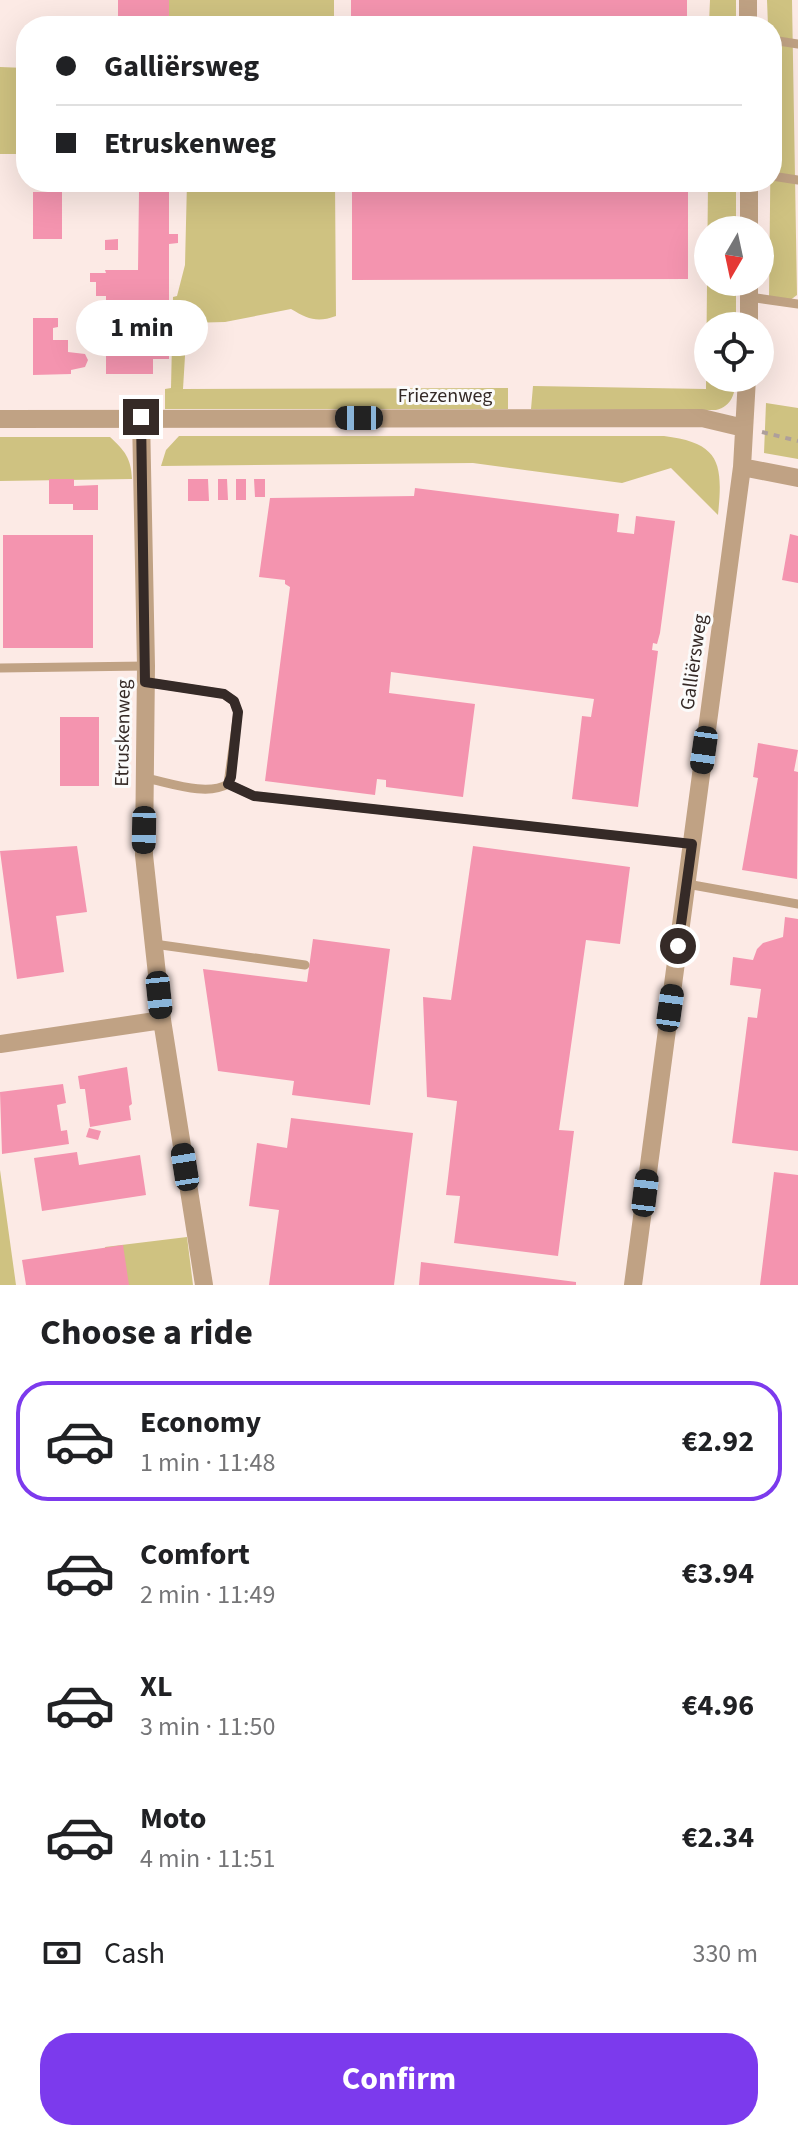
<!DOCTYPE html>
<html lang="en">
<head>
<meta charset="utf-8">
<style>
  :root { --surface:#fff; --page:#f6f6f6; --text:#202124; --muted:#757577; --line:#e0e0e0; --accent:#7c3aed }
  body { margin:0; font-family:"Source Sans 3",sans-serif; background:var(--page); color:var(--text); height:100vh; display:flex; flex-direction:column; font-size:30px; white-space:nowrap }
  * { box-sizing:border-box; margin:0 }
  p { font-size:26px; color:var(--muted) }
  .icon { flex:none; width:44px; height:44px; fill:none; stroke:currentColor; stroke-width:2; stroke-linecap:round; stroke-linejoin:round }
  .map { position:relative; height:1285px; overflow:hidden }
  .panel { display:flex; flex-direction:column; background:var(--surface); flex:1 }
  .panel>* { flex:none }
  .banner { position:absolute; left:16px; top:16px; width:766px; height:176px; border-radius:32px; box-shadow:0 8px 32px #0002; display:grid; align-content:center; height:176px; padding:0 40px; background:var(--surface) }
  .needle { width:52px; rotate:189deg }
  .tools { position:absolute; left:694px; top:216px; display:grid; gap:16px }
  .tools a { display:grid; place-items:center; width:80px; height:80px; border-radius:50%; background:var(--surface); box-shadow:0 8px 32px #0002; font-size:40px }
  .end { position:absolute; width:36px; height:36px; margin:-18px; border:10px solid #352a27; background:#fff; box-shadow:0 0 0 4px #fff }
  .from { border-radius:50% }
  .bubble { position:absolute; height:56px; border-radius:28px; background:var(--surface); box-shadow:0 8px 32px #0002; font-size:26px; font-weight:700; line-height:56px; text-align:center }
  .car { position:absolute; width:24px; height:48px; margin:-24px -12px; border-radius:10px; box-shadow:0 0 6px 2px #0007; background:linear-gradient(#222 24%,#8ab4d8 0 40%,#222 0 76%,#8ab4d8 0 86%,#222 0) }
  .banner b { display:flex; align-items:center; gap:28px; height:76px; font-size:30px }
  .banner b+b { border-top:2px solid var(--line) }
  .banner i { width:20px; height:20px; background:var(--text) }
  ul { padding:0; list-style:none }
  li { display:flex; align-items:center; gap:24px; height:120px; margin:0 16px 12px; padding:0 24px; border:4px solid transparent; border-radius:32px }
  li div { flex:1 }
  li b { display:block; font-size:30px }
  li em { font-style:normal; font-weight:700 }
  li.on { border-color:var(--accent) }
  li>.icon { width:72px; height:72px; stroke-width:1.5 }
  h2 { padding:0 40px; font-size:36px; line-height:96px }
  .pay { display:flex; align-items:center; gap:20px; height:88px; padding:0 40px; font-size:30px }
  .pay p { margin-inline-start:auto }
  .primary-button { display:flex; gap:16px; margin-top:auto; padding:16px 40px }
  .primary-button a { flex:1; height:92px; border-radius:32px; background:var(--accent); color:#fff; font-size:32px; font-weight:700; line-height:92px; text-align:center }
  .map>svg:first-child { display:block }
  .green { fill:#cfc281 }
  .building { fill:#f494af }
  .lines { fill:none; stroke-linecap:round; stroke-linejoin:round }
  .path { stroke:#ae9f9b; stroke-width:4; stroke-dasharray:6 6; stroke-linecap:butt }
  .lane { stroke:#c0a284; stroke-width:9 }
  .street { stroke:#c0a284; stroke-width:18 }
  .route { stroke:#352a27; stroke-width:10 }
  .labels { text-anchor:middle; dominant-baseline:central; stroke-width:6; stroke-linejoin:round; paint-order:stroke }
  .street-label { font-size:20px; fill:#352a27; stroke:#fbfbfb }
</style>
</head>
<body>
<div class="map">
<svg width="798" height="1285" viewBox="0 0 798 1285">
  <rect width="100%" height="100%" fill="#fceae5"/>
  <!-- green -->
  <path class="green" d="M 167,0 L 334,0 L 334,26 L 168,26 Z
    M 710,0 L 736,0 L 736,25 L 709,23 Z
    M 767,0 L 792,0 L 797,295 L 789,301 L 769,298 L 772,26 L 768,26 Z
    M 0,67 L 26,68 L 26,86 L 21,86 L 21,154 L 0,154 Z
    M 187,182 L 335,182 L 336,316 C 317,323 308,319 291,309 L 225,322 L 187,323 L 183,389 L 508,388 L 508,409 L 165,409 L 165,389 L 171,388 L 173,297 L 177,296 L 185,265 Z
    M 708,182 L 736,182 L 736,230 L 708,230 L 708,282 L 736,282 L 736,326 L 708,326 L 708,378 L 736,378 C 735,394 732,406 716,410 L 531,409 L 533,386 L 706,389 Z
    M 766,403 L 798,408 L 798,459 L 764,453 Z
    M 179,436 L 664,436 C 721,443 723,464 718,515 L 671,468 L 622,483 L 473,463 L 161,466 L 166,450 Z
    M 0,437 L 110,437 C 125,451 131,458 132,479 L 0,481 Z
    M 0,1170 L 16,1285 L 0,1285 Z
    M 187,1237 L 193,1285 L 112,1285 L 105,1247 Z"/>
  <!-- building -->
  <path class="building" d="M 118,0 L 169,0 L 169,26 L 118,26 Z
    M 351,0 L 687,0 L 687,26 L 351,26 Z
    M 51,20 L 79,20 L 79,26 L 51,26 Z
    M 352,182 L 688,182 L 688,279 L 352,280 Z
    M 33,192 L 62,192 L 62,239 L 33,239 Z
    M 139,192 L 169,192 L 169,234 L 178,234 L 178,243 L 169,244 L 169,359 L 153,359 L 153,374 L 106,374 L 106,296 L 96,296 L 96,282 L 90,282 L 90,273 L 106,273 L 105,270 L 138,270 Z
    M 118,239 L 118,250 L 105,250 L 105,240 Z
    M 33,318 L 58,318 L 58,327 L 53,328 L 53,340 L 68,340 L 68,352 L 85,354 L 88,360 L 85,367 L 71,370 L 71,374 L 33,375 Z
    M 49,479 L 74,479 L 74,486 L 98,485 L 98,510 L 73,510 L 73,504 L 49,504 Z
    M 188,479 L 208,479 L 209,501 L 188,501 Z
    M 218,479 L 227,479 L 228,500 L 218,500 Z
    M 236,479 L 246,479 L 246,500 L 236,500 Z
    M 254,479 L 265,479 L 265,497 L 255,497 Z
    M 415,488 L 619,514 L 617,532 L 634,534 L 636,516 L 675,521 L 660,633 L 657,644 L 653,643 L 652,650 L 658,651 L 638,807 L 572,799 L 582,716 L 591,717 L 594,699 L 391,672 L 389,693 L 475,704 L 463,797 L 386,787 L 386,780 L 377,779 L 375,795 L 265,781 L 290,587 L 285,584 L 285,580 L 259,577 L 270,498 L 414,496 Z
    M 790,534 L 798,536 L 798,583 L 782,580 Z
    M 3,535 L 93,535 L 93,648 L 3,648 Z
    M 60,717 L 99,717 L 99,786 L 60,786 Z
    M 758,743 L 798,750 L 794,771 L 798,772 L 797,879 L 742,870 L 758,778 L 753,777 Z
    M 77,846 L 87,912 L 56,916 L 64,972 L 17,979 L 0,851 Z
    M 473,846 L 630,867 L 620,944 L 586,940 L 559,1130 L 574,1131 L 558,1256 L 454,1243 L 460,1196 L 446,1195 L 457,1101 L 427,1097 L 423,997 L 451,1000 Z
    M 785,917 L 798,919 L 798,1151 L 732,1143 L 748,1017 L 757,1018 L 761,989 L 730,985 L 733,957 L 753,960 L 757,949 L 763,943 L 783,937 Z
    M 313,939 L 390,949 L 370,1105 L 292,1095 L 294,1081 L 218,1071 L 203,969 L 307,982 Z
    M 127,1067 L 132,1104 L 129,1106 L 131,1120 L 90,1127 L 85,1089 L 80,1089 L 78,1076 Z
    M 63,1084 L 66,1103 L 57,1105 L 61,1131 L 67,1130 L 69,1144 L 2,1154 L 0,1092 Z
    M 291,1118 L 413,1133 L 394,1285 L 269,1285 L 279,1210 L 249,1206 L 257,1143 L 287,1148 Z
    M 89,1128 L 101,1131 L 98,1140 L 86,1137 Z
    M 77,1152 L 79,1165 L 140,1155 L 146,1195 L 42,1211 L 34,1158 Z
    M 774,1172 L 798,1175 L 798,1285 L 760,1285 Z
    M 123,1245 L 129,1285 L 26,1285 L 22,1260 Z
    M 421,1262 L 576,1282 L 576,1285 L 419,1285 Z"/>
  <g class="lines">
    <!-- path -->
    <path class="path" d="M 762,432 L 798,441"/>
    <!-- lane -->
    <path class="lane" d="M 772,40 L 798,44
      M 772,176 L 798,180
      M 749,297 L 798,304
      M 0,668 L 146,666
      M 145,778 C 168,782 206,797 228,784 L 238,712 L 234,701 L 224,694 L 145,682
      M 228,784 L 254,796 L 692,844
      M 687,884 L 798,904
      M 154,944 L 305,965"/>
    <!-- street -->
    <path class="street" d="M 748,0 L 748,26
      M 749,182 L 749,230
      M 749,282 L 749,326
      M 141,417 L 146,666 L 144,855 L 162,1020 L 204,1285
      M 0,419 L 702,418 L 744,428
      M 742,467 L 798,478
      M 0,1044 L 162,1020
      M 633,1285 L 742,467 L 747,378"/>
  </g>
  <g class="lines">
    <!-- route -->
    <path class="route" d="M 141,417 L 145,682 L 224,694 L 234,701 L 238,712 L 231,777 L 228,784 L 254,796 L 692,844 L 678,946"/>
  </g>
  <g class="labels">
    <!-- street labels -->
    <g class="street-label">
      <text x="445" y="396">Friezenweg</text>
      <text transform="translate(694 662) rotate(-82)">Galliërsweg</text>
      <text transform="translate(123 733) rotate(-89)">Etruskenweg</text>
    </g>
  </g>
</svg>
<div class="tools">
<a><svg class="needle" viewBox="-14 -14 28 28"><path d="M0-13l5 13h-10z" fill="#e53935"/><path d="M0 13l5-13h-10z" fill="#757577"/></svg></a>
<a><svg class="icon" aria-label="locate" viewBox="0 0 24 24"><circle cx="12" cy="12" r="6"/><path d="M12 2v4M12 18v4M2 12h4M18 12h4"/></svg></a>
</div>
<i class="end from" style="left:678px;top:946px"></i>
<i class="end" style="left:141px;top:417px"></i>
<div class="bubble" style="left:76px;top:300px;width:132px">1 min</div>
<i class="car" style="left:359px;top:418px;rotate:270deg"></i>
<i class="car" style="left:704px;top:750px;rotate:188deg"></i>
<i class="car" style="left:144px;top:830px;rotate:181deg"></i>
<i class="car" style="left:159px;top:995px;rotate:174deg"></i>
<i class="car" style="left:670px;top:1008px;rotate:8deg"></i>
<i class="car" style="left:185px;top:1167px;rotate:351deg"></i>
<i class="car" style="left:645px;top:1193px;rotate:7deg"></i>
<div class="banner">
<b><i class="from"></i>Galliërsweg</b>
<b><i></i>Etruskenweg</b>
</div>
</div>
<section class="panel">
<h2>Choose a ride</h2>
<ul>
<li class="on"><svg class="icon" aria-label="car" viewBox="0 0 24 24"><path d="M5 17H2v-5l4-1 3-4h7l3 4 3 1v5h-3M9 17h6M6 11h13"/><circle cx="7" cy="17" r="2"/><circle cx="17" cy="17" r="2"/></svg><div><b>Economy</b><p>1 min · 11:48</p></div><em>€2.92</em></li>
<li><svg class="icon" aria-label="car" viewBox="0 0 24 24"><path d="M5 17H2v-5l4-1 3-4h7l3 4 3 1v5h-3M9 17h6M6 11h13"/><circle cx="7" cy="17" r="2"/><circle cx="17" cy="17" r="2"/></svg><div><b>Comfort</b><p>2 min · 11:49</p></div><em>€3.94</em></li>
<li><svg class="icon" aria-label="car" viewBox="0 0 24 24"><path d="M5 17H2v-5l4-1 3-4h7l3 4 3 1v5h-3M9 17h6M6 11h13"/><circle cx="7" cy="17" r="2"/><circle cx="17" cy="17" r="2"/></svg><div><b>XL</b><p>3 min · 11:50</p></div><em>€4.96</em></li>
<li><svg class="icon" aria-label="car" viewBox="0 0 24 24"><path d="M5 17H2v-5l4-1 3-4h7l3 4 3 1v5h-3M9 17h6M6 11h13"/><circle cx="7" cy="17" r="2"/><circle cx="17" cy="17" r="2"/></svg><div><b>Moto</b><p>4 min · 11:51</p></div><em>€2.34</em></li>
</ul>
<div class="pay"><svg class="icon" aria-label="cash" viewBox="0 0 24 24"><path d="M3 7h18v10H3z"/><circle cx="12" cy="12" r="2"/></svg>Cash<p>330 m</p></div>
<div class="primary-button"><a>Confirm</a></div>
</section>
</body>
</html>
